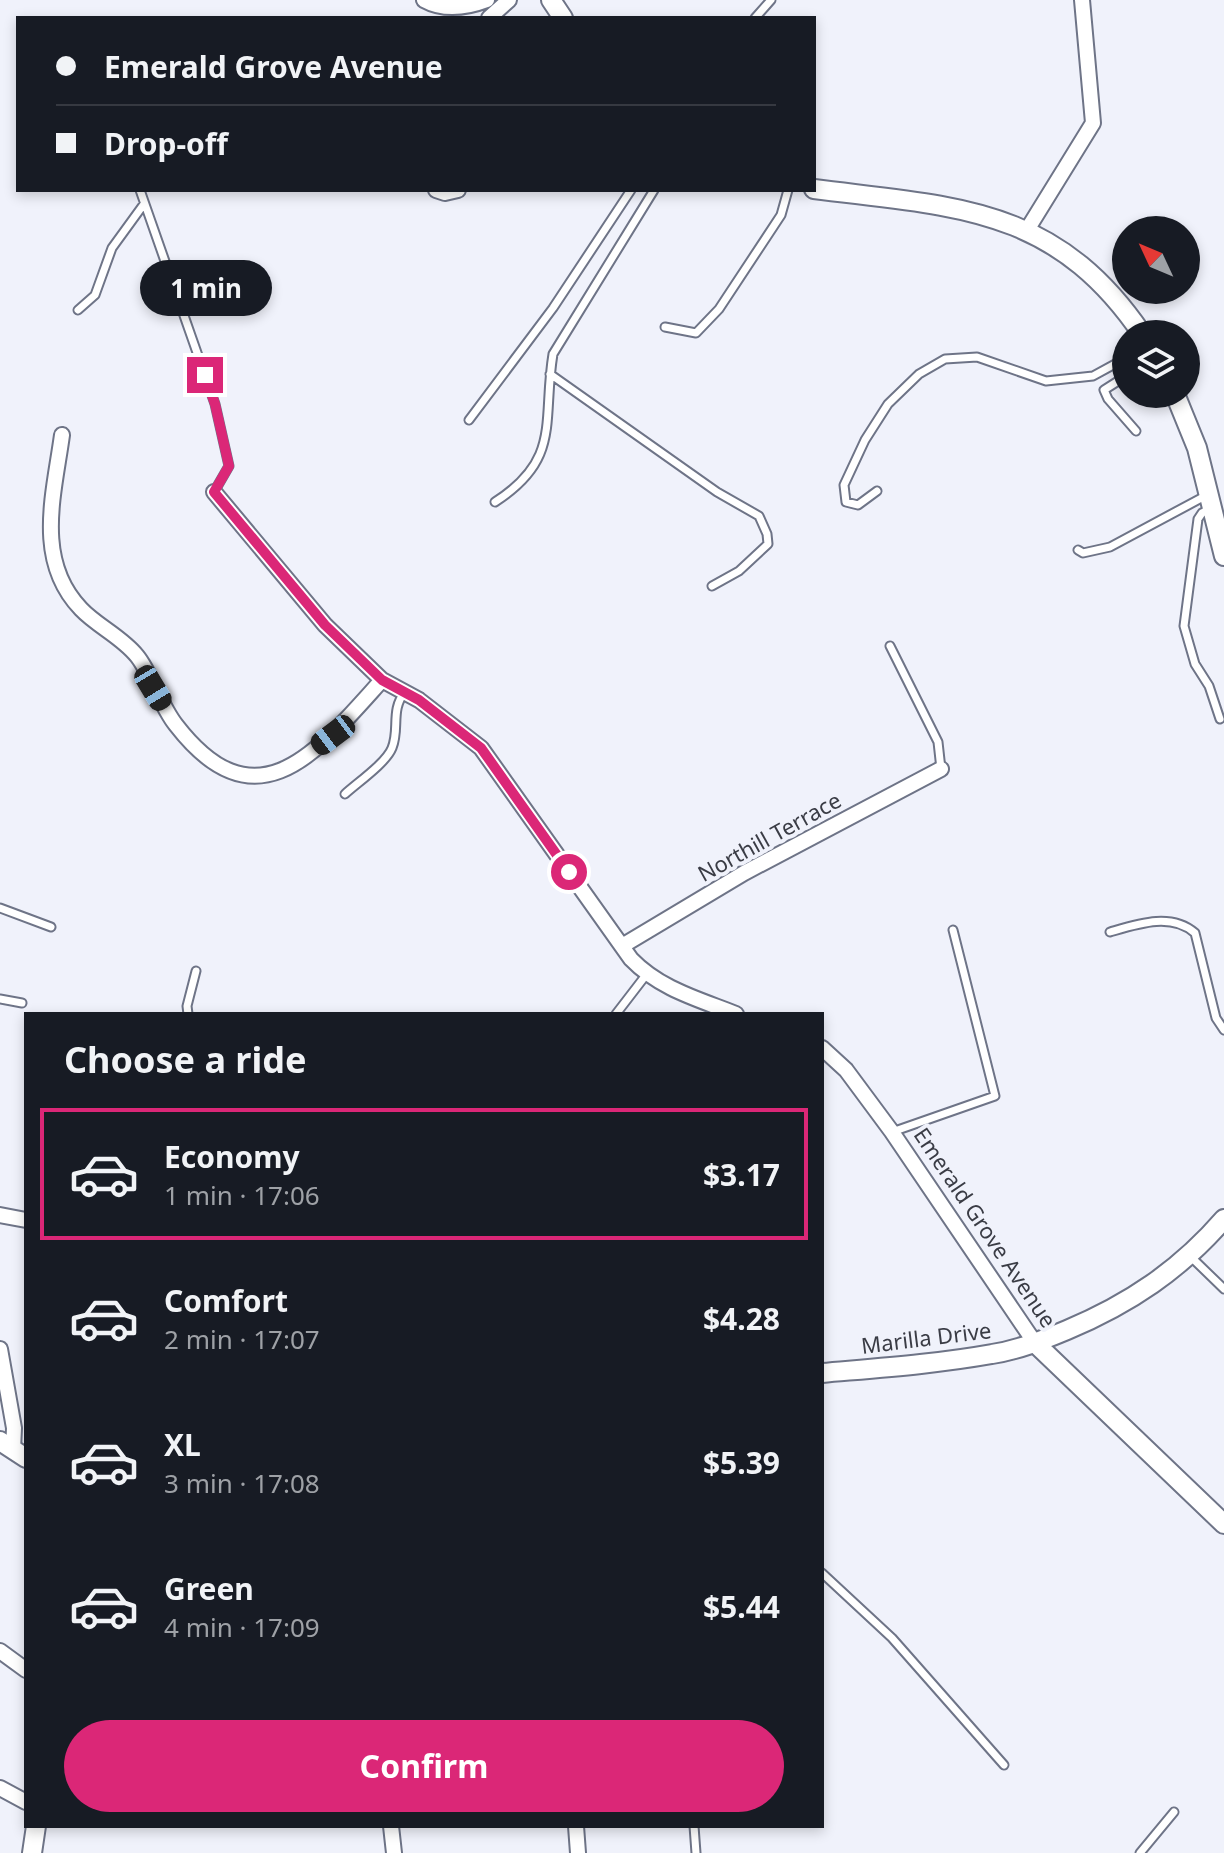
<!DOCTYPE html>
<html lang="en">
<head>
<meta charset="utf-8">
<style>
  :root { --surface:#171b24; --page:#242831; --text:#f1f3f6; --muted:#9ea1a6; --line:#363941; --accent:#db2777 }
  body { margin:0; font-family:"Noto Sans",sans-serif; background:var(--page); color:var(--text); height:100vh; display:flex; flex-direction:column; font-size:30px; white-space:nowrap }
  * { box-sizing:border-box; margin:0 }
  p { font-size:26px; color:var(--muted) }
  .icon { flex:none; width:44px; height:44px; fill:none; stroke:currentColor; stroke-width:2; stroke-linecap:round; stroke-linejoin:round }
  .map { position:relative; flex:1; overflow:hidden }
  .drawer { position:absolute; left:24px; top:1012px; width:800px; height:816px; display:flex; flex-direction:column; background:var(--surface); border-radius:0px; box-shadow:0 4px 12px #0003 }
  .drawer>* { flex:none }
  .guide { position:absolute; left:16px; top:16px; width:800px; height:176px; border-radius:0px; box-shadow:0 4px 12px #0003; display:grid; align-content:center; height:176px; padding:0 40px; background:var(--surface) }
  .needle { width:52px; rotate:314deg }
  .tools { position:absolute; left:1112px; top:216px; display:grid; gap:16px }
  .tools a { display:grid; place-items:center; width:88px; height:88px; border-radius:50%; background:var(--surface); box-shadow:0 4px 12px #0003; font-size:40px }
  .end { position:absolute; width:36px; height:36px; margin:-18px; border:10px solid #db2777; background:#fff; box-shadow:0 0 0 4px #fff }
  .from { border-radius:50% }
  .bubble { position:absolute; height:56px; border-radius:28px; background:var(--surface); box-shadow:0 4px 12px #0003; font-size:26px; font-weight:700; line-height:56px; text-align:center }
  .car { position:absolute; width:24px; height:48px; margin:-24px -12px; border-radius:10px; box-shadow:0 0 6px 2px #0007; background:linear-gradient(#222 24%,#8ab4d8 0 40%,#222 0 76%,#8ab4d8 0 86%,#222 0) }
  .guide b { display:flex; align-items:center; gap:28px; height:76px; font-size:30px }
  .guide b+b { border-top:2px solid var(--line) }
  .guide i { width:20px; height:20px; background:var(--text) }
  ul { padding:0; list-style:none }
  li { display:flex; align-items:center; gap:24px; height:132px; margin:0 16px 12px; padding:0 24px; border:4px solid transparent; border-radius:0px }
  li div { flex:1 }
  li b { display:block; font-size:30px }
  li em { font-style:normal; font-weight:700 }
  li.active { border-color:var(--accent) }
  li>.icon { width:72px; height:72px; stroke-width:1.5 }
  h2 { padding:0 40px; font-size:36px; line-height:96px }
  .action { display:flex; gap:16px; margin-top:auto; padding:16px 40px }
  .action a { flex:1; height:92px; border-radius:48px; background:var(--accent); color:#fff; font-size:32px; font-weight:700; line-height:92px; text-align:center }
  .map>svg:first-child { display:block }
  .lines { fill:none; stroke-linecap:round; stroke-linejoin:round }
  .service-casing { stroke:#6e7487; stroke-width:11 }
  .minor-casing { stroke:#6e7487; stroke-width:18 }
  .tertiary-casing { stroke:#6e7487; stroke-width:22 }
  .service { stroke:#fff; stroke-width:7 }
  .minor { stroke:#fff; stroke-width:14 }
  .tertiary { stroke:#fff; stroke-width:18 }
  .route { stroke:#db2777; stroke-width:10 }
  .labels { text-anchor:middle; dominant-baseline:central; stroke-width:8; stroke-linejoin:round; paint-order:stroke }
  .street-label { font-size:22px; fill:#3a3c45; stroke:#f0f2fb }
</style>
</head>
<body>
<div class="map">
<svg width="1224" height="1853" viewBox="0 0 1224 1853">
  <rect width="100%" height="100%" fill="#f0f2fb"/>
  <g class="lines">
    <defs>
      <path id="service" d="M 755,18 L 771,0
        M 140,190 L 215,404 L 229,466 L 214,492
        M 78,310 L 95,295 L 112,248 L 144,204
        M 665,327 L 696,333 L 719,309 L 781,215 L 788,190
        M 550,374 L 717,492 L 759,516 L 767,534 L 768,544 L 739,571 L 712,586
        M 1126,376 L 1104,390 L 1108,399 L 1136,431
        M 469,420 L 553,308 L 631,190
        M 877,491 L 858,505 L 846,502 L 844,485 L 865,440 L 888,404 L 919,374 L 945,359 L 977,357 L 1046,381 L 1093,376 L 1126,358
        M 495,502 C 562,459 542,421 553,354 L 654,190
        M 1210,509 L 1202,513 L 1198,519 L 1184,626 L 1195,664 L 1209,686 L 1220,719
        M 1078,550 L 1083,553 L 1110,547 L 1207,495
        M 890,646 L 938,742 L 941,769
        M 345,794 C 357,783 386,763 392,748 C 400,729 390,710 405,692
        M 0,908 L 51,927
        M 1110,932 C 1137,924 1171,912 1195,933 L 1216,1018 L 1224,1030
        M 0,999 L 22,1003
        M 188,1014 L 187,1006 L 196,971
        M 616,1014 L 646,975
        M 892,1132 L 995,1096 L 953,930
        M 1190,1256 L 1224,1289
        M 822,1573 L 892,1638 L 1004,1765
        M 694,1826 L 696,1853
        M 1140,1853 L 1174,1812"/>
      <path id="minor" d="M 424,0 C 444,11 466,8 487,0
        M 489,18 L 509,0
        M 436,190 L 445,193 L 458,190
        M 1027,230 L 1093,123 L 1082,0
        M 62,435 C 54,494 34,560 81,609 C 97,626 122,637 137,656 C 151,673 160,705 176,725 C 257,830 318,751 382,680
        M 214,492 L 325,625 L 382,680 L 419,700 L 481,748 L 631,959 C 660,989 698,999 736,1014
        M 622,946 L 744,873 L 941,769
        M 822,1048 L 846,1070 L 892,1132 L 1035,1343
        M 0,1215 L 26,1220
        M 0,1349 L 14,1428 L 13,1450
        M 0,1651 L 26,1670
        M 0,1788 L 26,1802
        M 391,1826 L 394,1853
        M 576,1826 L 578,1853"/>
      <path id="tertiary" d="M 551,0 L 563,18
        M 814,189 C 954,207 1054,205 1142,334
        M 1175,394 L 1197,448 L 1224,556
        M 1035,1343 L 1224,1524
        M 822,1373 C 878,1368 936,1364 992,1354 C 1018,1350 1043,1340 1067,1330 C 1129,1304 1180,1270 1224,1219
        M 0,1441 L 26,1458
        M 32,1853 L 36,1826"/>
    </defs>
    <!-- service casing -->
    <use href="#service" class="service-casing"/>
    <!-- minor casing -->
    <use href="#minor" class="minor-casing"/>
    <!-- tertiary casing -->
    <use href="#tertiary" class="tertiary-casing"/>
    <!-- service -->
    <use href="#service" class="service"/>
    <!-- minor -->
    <use href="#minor" class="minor"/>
    <!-- tertiary -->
    <use href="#tertiary" class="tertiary"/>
  </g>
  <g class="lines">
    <!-- route -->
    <path class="route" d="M 205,375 L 215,404 L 229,466 L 214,492 L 325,625 L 382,680 L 419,700 L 481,748 L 569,872"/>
  </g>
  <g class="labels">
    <!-- street labels -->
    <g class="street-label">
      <text transform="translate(769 836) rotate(-29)">Northill Terrace</text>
      <text transform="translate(986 1227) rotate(56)">Emerald Grove Avenue</text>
      <text transform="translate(926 1337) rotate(-7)">Marilla Drive</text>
    </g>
  </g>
</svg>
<div class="tools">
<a><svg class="needle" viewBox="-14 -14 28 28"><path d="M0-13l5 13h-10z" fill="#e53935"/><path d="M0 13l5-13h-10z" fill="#9ea1a6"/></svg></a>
<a><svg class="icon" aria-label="layers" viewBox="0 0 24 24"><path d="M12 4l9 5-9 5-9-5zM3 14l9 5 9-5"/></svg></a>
</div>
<i class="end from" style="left:569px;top:872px"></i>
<i class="end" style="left:205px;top:375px"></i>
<div class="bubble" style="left:140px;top:260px;width:132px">1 min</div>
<i class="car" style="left:153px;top:688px;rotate:149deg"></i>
<i class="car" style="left:333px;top:735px;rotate:233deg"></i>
<div class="guide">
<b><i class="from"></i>Emerald Grove Avenue</b>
<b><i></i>Drop-off</b>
</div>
<section class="drawer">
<h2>Choose a ride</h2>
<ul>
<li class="active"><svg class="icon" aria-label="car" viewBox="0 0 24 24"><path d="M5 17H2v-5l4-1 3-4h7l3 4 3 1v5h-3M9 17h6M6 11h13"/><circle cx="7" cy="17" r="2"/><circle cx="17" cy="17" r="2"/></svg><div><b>Economy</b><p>1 min · 17:06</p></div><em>$3.17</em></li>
<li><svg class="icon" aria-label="car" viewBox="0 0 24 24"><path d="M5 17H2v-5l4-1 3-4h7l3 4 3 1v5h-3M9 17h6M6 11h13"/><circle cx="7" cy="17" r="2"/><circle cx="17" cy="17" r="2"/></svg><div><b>Comfort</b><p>2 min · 17:07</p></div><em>$4.28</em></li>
<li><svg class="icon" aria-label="car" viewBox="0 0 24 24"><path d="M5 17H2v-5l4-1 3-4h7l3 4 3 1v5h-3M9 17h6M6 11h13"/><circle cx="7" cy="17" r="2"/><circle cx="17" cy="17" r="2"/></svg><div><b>XL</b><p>3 min · 17:08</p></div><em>$5.39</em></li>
<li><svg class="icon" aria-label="car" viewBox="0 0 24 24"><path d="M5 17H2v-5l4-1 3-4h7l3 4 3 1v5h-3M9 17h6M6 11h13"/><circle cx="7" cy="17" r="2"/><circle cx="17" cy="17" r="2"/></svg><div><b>Green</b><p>4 min · 17:09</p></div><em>$5.44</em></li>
</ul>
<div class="action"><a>Confirm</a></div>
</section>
</div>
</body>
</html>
